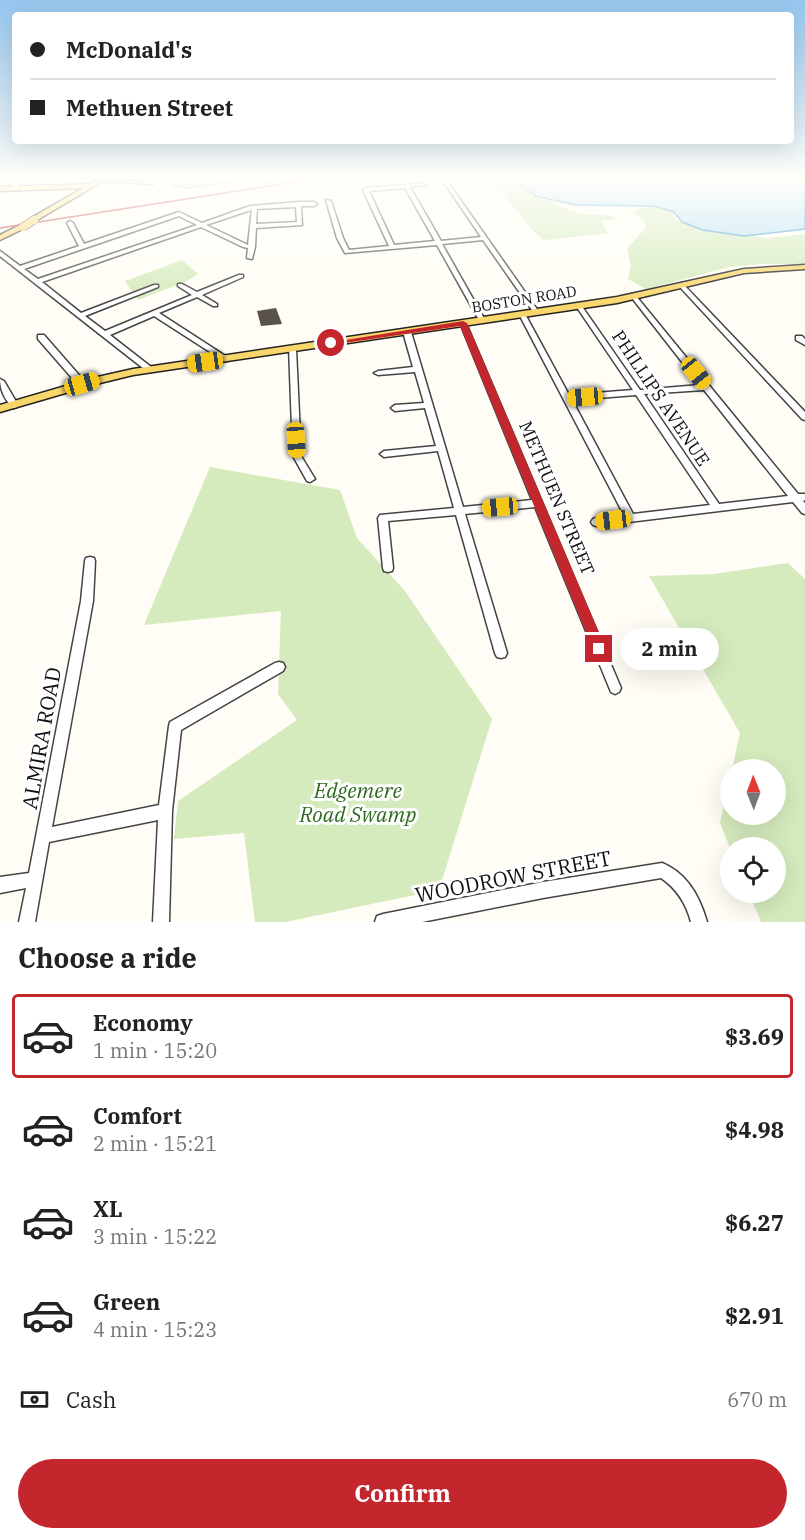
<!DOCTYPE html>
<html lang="en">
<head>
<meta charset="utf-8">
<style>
  :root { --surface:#fff; --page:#f2f2f2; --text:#222; --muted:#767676; --line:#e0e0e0; --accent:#c4262e }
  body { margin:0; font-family:"IBM Plex Serif",serif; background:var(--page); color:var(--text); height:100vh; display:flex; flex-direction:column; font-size:22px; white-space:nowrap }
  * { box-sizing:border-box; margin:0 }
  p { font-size:20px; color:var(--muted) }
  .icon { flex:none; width:33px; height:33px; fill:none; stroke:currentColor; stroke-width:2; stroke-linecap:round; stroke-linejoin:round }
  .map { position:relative; height:922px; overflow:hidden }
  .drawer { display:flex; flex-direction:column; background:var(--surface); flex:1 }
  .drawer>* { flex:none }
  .hud { position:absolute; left:12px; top:12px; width:782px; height:132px; border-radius:6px; box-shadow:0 6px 24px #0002; display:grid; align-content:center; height:132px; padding:0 18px; background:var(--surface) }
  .needle { width:39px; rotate:359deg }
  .controls { position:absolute; left:720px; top:759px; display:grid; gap:12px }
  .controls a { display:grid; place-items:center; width:66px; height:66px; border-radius:50%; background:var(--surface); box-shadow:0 6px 24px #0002; font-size:30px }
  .end { position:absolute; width:27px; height:27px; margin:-14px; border:8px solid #c4262e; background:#fff; box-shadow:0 0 0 3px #fff }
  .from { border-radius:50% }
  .bubble { position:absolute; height:42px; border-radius:21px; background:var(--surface); box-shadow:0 6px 24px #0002; font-size:20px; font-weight:800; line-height:42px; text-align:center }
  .car { position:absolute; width:18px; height:36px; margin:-18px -9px; border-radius:8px; box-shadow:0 0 4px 2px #0007; background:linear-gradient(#f5c518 24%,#345 0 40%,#f5c518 0 76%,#345 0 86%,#f5c518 0) }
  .hud b { display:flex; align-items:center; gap:21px; height:57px; font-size:22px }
  .hud b+b { border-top:2px solid var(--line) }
  .hud i { width:15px; height:15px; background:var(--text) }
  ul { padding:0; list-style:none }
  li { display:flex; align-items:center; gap:18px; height:84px; margin:0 12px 9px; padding:0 6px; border:3px solid transparent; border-radius:6px }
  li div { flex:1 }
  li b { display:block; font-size:22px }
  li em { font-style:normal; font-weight:800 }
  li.on { border-color:var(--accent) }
  li>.icon { width:54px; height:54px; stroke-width:1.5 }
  h2 { padding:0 18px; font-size:27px; line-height:72px }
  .pay { display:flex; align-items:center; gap:15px; height:66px; padding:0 18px; font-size:22px }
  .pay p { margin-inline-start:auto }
  .primary-button { display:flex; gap:12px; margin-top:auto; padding:12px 18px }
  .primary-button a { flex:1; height:69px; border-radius:36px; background:var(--accent); color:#fff; font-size:24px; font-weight:800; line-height:69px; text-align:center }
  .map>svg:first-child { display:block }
  .green { fill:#d5ebbd }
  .water { fill:#b9e0f7; stroke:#3f96cf; stroke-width:1.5 }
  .building { fill:#5a524d }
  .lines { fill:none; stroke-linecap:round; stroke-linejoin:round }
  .minor-casing { stroke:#444; stroke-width:3 }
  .major-casing { stroke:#222; stroke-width:3 }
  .minor { fill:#fff; fill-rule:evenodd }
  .major { fill:#f9d66b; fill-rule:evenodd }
  .rail { stroke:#c4262e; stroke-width:1.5 }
  .major-bridge-casing { stroke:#222; stroke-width:9; stroke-linecap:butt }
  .major-bridge { stroke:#f9d66b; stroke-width:8 }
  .route { fill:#c4262e }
  .labels { text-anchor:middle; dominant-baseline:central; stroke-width:6; stroke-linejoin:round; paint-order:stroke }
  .far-street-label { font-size:15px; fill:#111; stroke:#fff }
  .street-label { font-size:18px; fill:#111; stroke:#fff }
  .near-street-label { font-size:21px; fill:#111; stroke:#fff }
  .near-park-label { font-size:21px; font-style:italic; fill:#2f6b1f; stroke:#fff }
</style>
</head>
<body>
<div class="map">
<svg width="805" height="922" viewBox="0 0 805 922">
  <rect width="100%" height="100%" fill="#fffdf5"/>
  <!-- green -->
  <path class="green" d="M 490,178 L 529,178 C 539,194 561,209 580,213 C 593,217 606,212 618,219 L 601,221 L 608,233 L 544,240 L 534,232 Z
    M 654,206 L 674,212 L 676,220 L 703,230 L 729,234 L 768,238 L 805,234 L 805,264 L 762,264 L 729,267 L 646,289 L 628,279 L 631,266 L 627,249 L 646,227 L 644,220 L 633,213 L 635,210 Z
    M 182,260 L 198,274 L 187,281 L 138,300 L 125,281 Z
    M 210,467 L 340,490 L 357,538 L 405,591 L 492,719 L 439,890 L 285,922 L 255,922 L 244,833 L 174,839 L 178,801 L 297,720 L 278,694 L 281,611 L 144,625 Z
    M 788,563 L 805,579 L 805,922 L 761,922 L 749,893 L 776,892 L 776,848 L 730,848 L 720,823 L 730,776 L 730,814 L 776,814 L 776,770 L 732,769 L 740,733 L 649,576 L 714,574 Z"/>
  <!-- water -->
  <path class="water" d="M 167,178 L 295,178 L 267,183 L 250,180 L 188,188 L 173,186 Z
    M 517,178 L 787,178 L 805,188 L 805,229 L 744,236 L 703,230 L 682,222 L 674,212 L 654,206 L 575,205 L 536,196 L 524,188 Z"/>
  <!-- building -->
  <path class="building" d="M 276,308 L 282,324 L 261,326 L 257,311 Z"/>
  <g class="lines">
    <defs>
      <path id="minor" d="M 19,178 L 23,178 L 16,189 L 12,189 L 11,188 Z
        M 441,178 L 445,178 L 539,312 L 538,313 L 534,313 L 483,240 L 442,244 L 485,320 L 482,322 L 479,320 L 437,245 L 345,253 L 337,238 L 326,200 L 331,201 L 343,238 L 349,250 L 389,246 L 363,190 L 366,188 L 427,183 L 427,185 L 425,185 L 410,187 L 441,241 L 481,237 ZM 405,188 L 435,241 L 394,245 L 369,191 Z
        M 102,179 L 153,182 L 155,183 L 153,184 L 100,181 L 100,179 Z
        M 298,202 L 314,202 L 317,204 L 314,206 L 301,206 L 302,225 L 256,228 L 255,247 L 252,259 L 247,258 L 248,248 L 243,247 L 201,227 L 42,282 L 81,313 L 154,285 L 158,285 L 158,287 L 85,316 L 105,331 L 192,295 L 178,286 L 178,284 L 182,284 L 197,292 L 239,275 L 243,275 L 243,277 L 202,295 L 217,304 L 217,306 L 213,306 L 197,297 L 159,313 L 227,357 L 227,361 L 224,361 L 154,316 L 110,335 L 155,370 L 151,372 L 148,372 L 0,256 L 0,251 L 20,266 L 79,246 L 67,223 L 70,221 L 73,223 L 84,244 L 179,212 L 202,223 L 250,206 ZM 296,207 L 297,222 L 256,224 L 257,209 ZM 252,209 L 248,245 L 206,225 L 251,210 ZM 179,216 L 197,225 L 38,279 L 24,269 Z
        M 681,283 L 683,284 L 805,412 L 805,420 L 802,419 L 679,286 L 679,284 Z
        M 634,295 L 636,296 L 798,494 L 805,494 L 805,500 L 803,501 L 805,503 L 805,514 L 802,513 L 793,502 L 596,526 L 593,525 L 591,522 L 593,519 L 596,518 L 624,515 L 519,314 L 522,312 L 525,314 L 569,395 L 633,390 L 576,306 L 579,304 L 581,305 L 640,390 L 700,385 L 632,298 L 632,296 ZM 704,390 L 788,496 L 719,504 L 644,394 ZM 636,395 L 710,505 L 633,514 L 572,400 Z
        M 463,321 L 466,323 L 621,688 L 619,692 L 615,694 L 611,692 L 535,507 L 465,514 L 507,653 L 505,657 L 501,658 L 497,657 L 495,653 L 456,515 L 388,521 L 393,568 L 392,571 L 388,572 L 384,571 L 383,568 L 378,518 L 380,515 L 454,508 L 438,451 L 384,457 L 380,454 L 384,451 L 436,446 L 425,408 L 395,411 L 391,408 L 395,405 L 424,403 L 415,372 L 378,375 L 374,373 L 378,371 L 413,367 L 403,332 L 404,330 L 410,330 L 411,332 L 463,507 L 532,500 L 460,323 Z
        M 38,335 L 44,335 L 85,382 L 86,384 L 85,386 L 79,386 L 38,339 Z
        M 796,336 L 802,336 L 805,339 L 805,345 L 796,340 Z
        M 289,347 L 292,347 L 296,349 L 301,456 L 315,479 L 310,482 L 307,481 L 293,456 Z
        M 0,379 L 4,381 L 18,405 L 17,407 L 14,408 C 5,402 0,389 0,379 Z
        M 90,557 L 94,558 L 95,561 L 93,601 L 52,827 L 159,805 L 169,726 L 170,722 L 275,663 L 279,662 L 283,663 L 285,667 L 283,671 L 181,730 L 172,811 L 169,922 L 153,922 L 158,820 L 49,842 L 35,922 L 19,922 L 26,888 L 0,893 L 0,877 L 29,873 L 81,601 L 85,561 L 86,558 Z
        M 662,863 C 687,873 700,897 707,922 L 691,922 C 686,903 677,889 661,878 L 543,898 L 422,922 L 375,922 L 377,916 L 383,914 L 543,882 Z"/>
      <path id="major" d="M 100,178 L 108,178 L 34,222 L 31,222 L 31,218 L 83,188 L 0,191 L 0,187 L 90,184 Z
        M 20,225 L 27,227 L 0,240 L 0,235 Z
        M 805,265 L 805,269 L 744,273 L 617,303 L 133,375 L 100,383 L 0,412 L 0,405 L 93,378 L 133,369 L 617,297 L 744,269 Z"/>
    </defs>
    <!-- minor casing -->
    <use href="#minor" class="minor-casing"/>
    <!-- major casing -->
    <use href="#major" class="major-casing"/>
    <!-- minor -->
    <use href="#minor" class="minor"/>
    <!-- major -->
    <use href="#major" class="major"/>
    <!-- rail -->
    <path class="rail" d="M 0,228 L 321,178"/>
    <defs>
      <path id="major-bridge" d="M 23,227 L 34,220"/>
    </defs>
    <!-- major-bridge casing -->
    <use href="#major-bridge" class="major-bridge-casing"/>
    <!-- major-bridge -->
    <use href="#major-bridge" class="major-bridge"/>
  </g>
  <!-- sky -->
  <linearGradient id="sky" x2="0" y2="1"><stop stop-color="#95c6ee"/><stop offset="0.58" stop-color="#fffefa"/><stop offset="1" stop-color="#fffefa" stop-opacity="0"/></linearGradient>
  <rect width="805" height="307" fill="url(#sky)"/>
  <!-- route -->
  <path class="route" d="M 463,321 L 467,323 L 606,649 L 604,653 L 595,653 L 593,649 L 460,326 L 331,345 L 327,343 Z"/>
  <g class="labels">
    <!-- far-street labels -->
    <g class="far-street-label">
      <text transform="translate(524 299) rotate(-9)">BOSTON ROAD</text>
    </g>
    <!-- street labels -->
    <g class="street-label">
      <text transform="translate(661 398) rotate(56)">PHILLIPS AVENUE</text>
      <text transform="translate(557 498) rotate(67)">METHUEN STREET</text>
    </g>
    <!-- near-street labels -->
    <g class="near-street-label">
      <text transform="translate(41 738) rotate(-80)">ALMIRA ROAD</text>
      <text transform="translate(513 876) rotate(-11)">WOODROW STREET</text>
    </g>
    <!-- near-park labels -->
    <g class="near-park-label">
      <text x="358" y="790">Edgemere<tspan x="358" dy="24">Road Swamp</tspan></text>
    </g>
  </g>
</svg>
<div class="controls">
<a><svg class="needle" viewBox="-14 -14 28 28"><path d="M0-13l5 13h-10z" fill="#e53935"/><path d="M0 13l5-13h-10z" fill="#767676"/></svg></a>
<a><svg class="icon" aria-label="locate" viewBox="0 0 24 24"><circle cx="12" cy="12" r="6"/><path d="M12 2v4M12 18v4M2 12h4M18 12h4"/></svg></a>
</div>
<i class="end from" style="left:331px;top:343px"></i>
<i class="end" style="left:599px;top:649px"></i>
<div class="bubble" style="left:620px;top:628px;width:99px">2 min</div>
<i class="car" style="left:205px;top:362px;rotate:262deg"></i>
<i class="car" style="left:696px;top:373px;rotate:141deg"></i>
<i class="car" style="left:82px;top:384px;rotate:74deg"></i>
<i class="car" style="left:585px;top:397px;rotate:265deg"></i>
<i class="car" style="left:296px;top:440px;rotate:176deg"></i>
<i class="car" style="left:500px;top:507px;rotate:265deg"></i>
<i class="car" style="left:613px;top:520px;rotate:263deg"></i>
<div class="hud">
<b><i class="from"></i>McDonald's</b>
<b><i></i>Methuen Street</b>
</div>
</div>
<section class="drawer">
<h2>Choose a ride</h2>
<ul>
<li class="on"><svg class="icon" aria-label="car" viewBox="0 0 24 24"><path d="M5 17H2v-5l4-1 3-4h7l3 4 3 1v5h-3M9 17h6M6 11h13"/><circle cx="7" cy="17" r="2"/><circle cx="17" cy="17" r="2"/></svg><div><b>Economy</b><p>1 min · 15:20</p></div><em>$3.69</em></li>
<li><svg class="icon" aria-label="car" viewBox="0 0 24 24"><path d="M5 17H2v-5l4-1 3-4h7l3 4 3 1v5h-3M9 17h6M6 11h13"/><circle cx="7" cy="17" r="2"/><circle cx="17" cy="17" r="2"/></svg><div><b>Comfort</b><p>2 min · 15:21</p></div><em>$4.98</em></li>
<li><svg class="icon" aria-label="car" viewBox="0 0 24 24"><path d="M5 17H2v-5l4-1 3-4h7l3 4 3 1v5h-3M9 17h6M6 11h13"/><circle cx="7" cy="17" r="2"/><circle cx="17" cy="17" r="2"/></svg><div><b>XL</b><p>3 min · 15:22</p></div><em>$6.27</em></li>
<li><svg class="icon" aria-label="car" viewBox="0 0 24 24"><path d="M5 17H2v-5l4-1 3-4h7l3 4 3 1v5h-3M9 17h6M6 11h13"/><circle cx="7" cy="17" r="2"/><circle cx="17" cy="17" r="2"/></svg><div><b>Green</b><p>4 min · 15:23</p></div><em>$2.91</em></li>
</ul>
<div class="pay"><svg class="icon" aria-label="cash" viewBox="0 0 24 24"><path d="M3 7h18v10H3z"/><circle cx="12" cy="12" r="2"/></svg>Cash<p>670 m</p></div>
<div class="primary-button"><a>Confirm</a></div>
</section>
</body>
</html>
